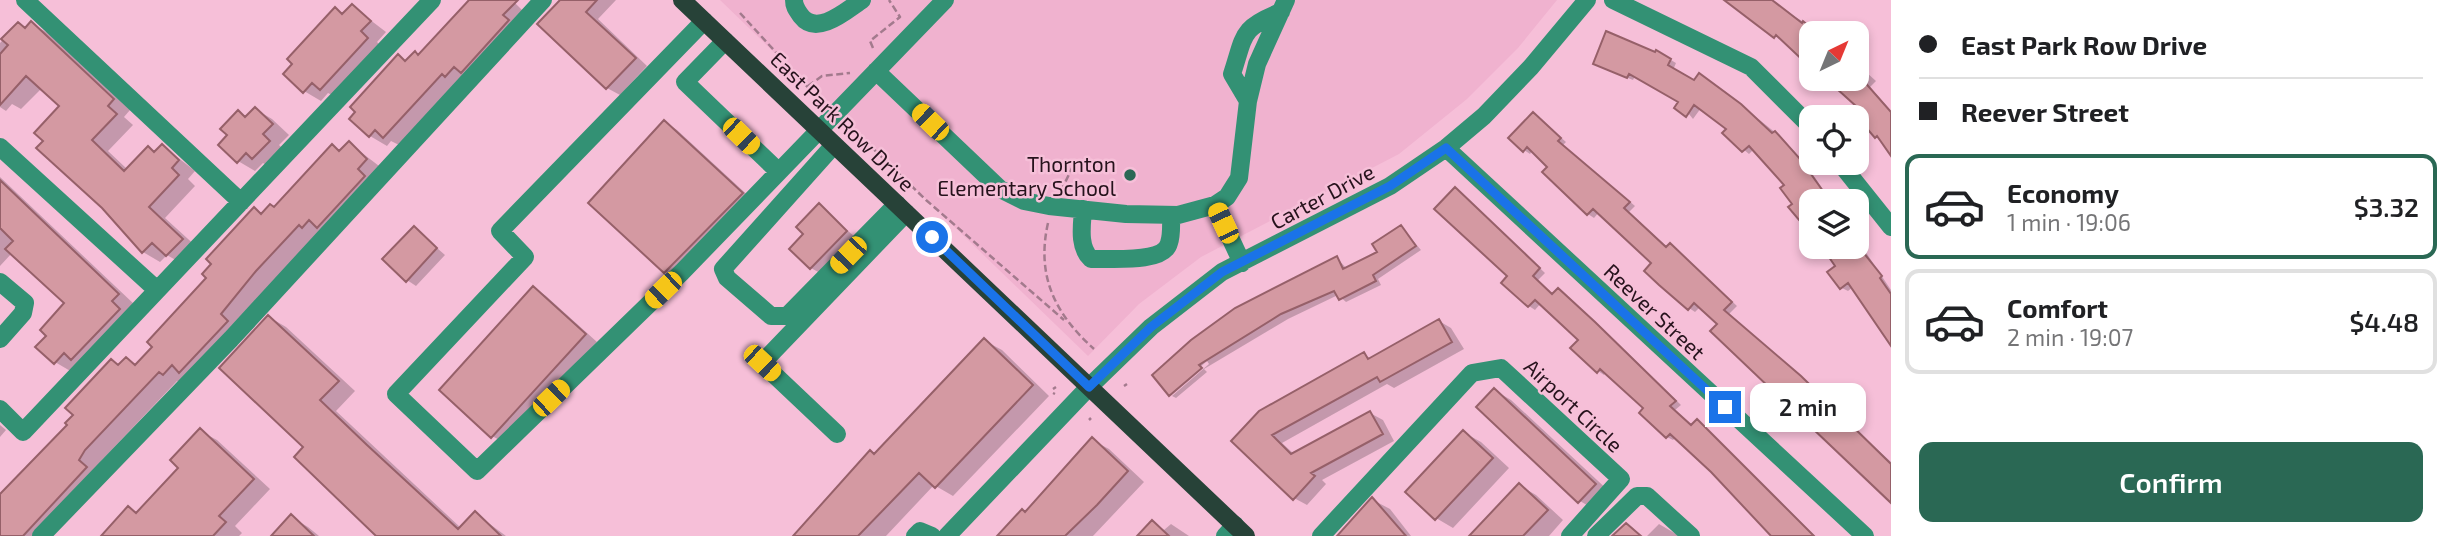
<!DOCTYPE html>
<html lang="en">
<head>
<meta charset="utf-8">
<style>
  :root { --surface:#fff; --page:#f2f2f2; --text:#202124; --muted:#757577; --line:#e0e0e0; --accent:#2a6854 }
  body { margin:0; font-family:"Exo 2",sans-serif; background:var(--page); color:var(--text); height:100vh; display:flex; flex-direction:column; font-size:26px; white-space:nowrap }
  * { box-sizing:border-box; margin:0 }
  p { font-size:23px; color:var(--muted) }
  .icon { flex:none; width:38px; height:38px; fill:none; stroke:currentColor; stroke-width:2; stroke-linecap:round; stroke-linejoin:round }
  .map { position:relative; flex:1; overflow:hidden }
  .drawer { display:flex; flex-direction:column; background:var(--surface); width:560px }
  .drawer>* { flex:none }
  .hud { display:grid; align-content:center; height:154px; padding:0 28px; background:var(--surface) }
  .needle { width:46px; rotate:43deg }
  .controls { position:absolute; left:1799px; top:21px; display:grid; gap:14px }
  .controls a { display:grid; place-items:center; width:70px; height:70px; border-radius:14px; background:var(--surface); box-shadow:0 4px 10px #0003; font-size:35px }
  .end { position:absolute; width:32px; height:32px; margin:-16px; border:9px solid #1a73e8; background:#fff; box-shadow:0 0 0 4px #fff }
  .from { border-radius:50% }
  .bubble { position:absolute; height:49px; border-radius:14px; background:var(--surface); box-shadow:0 4px 10px #0003; font-size:23px; font-weight:600; line-height:49px; text-align:center }
  .car { position:absolute; width:21px; height:42px; margin:-21px -10px; border-radius:9px; box-shadow:0 0 5px 2px #0007; background:linear-gradient(#f5c518 24%,#345 0 40%,#f5c518 0 76%,#345 0 86%,#f5c518 0) }
  .hud b { display:flex; align-items:center; gap:24px; height:66px; font-size:26px }
  .hud b+b { border-top:2px solid var(--line) }
  .hud i { width:18px; height:18px; background:var(--text) }
  ul { padding:0; list-style:none }
  li { display:flex; align-items:center; gap:21px; height:105px; margin:0 14px 10px; padding:0 14px; border:4px solid var(--line); border-radius:14px }
  li div { flex:1 }
  li b { display:block; font-size:26px }
  li em { font-style:normal; font-weight:600 }
  li.current { border-color:var(--accent) }
  li>.icon { width:63px; height:63px; stroke-width:1.5 }
  .action { display:flex; gap:14px; margin-top:auto; padding:14px 28px }
  .action a { flex:1; height:80px; border-radius:14px; background:var(--accent); color:#fff; font-size:28px; font-weight:600; line-height:80px; text-align:center }
  main { display:flex; flex:1; min-height:0 }
  .map>svg:first-child { display:block }
  .built { fill:#f0b2cf }
  .shadow { fill:#0003 }
  .building { fill:#d499a2; stroke:#966069; stroke-width:2 }
  .lines { fill:none; stroke-linecap:round; stroke-linejoin:round }
  .path { stroke:#a37a8d; stroke-width:2.5; stroke-dasharray:7 3.5; stroke-linecap:butt }
  .minor { stroke:#339174; stroke-width:18 }
  .major { stroke:#274238; stroke-width:18 }
  .route { stroke:#1a73e8; stroke-width:9 }
  .poi-dot { fill:#2a6854; stroke:#f6bfd8; stroke-width:2.5 }
  .labels { text-anchor:middle; dominant-baseline:central; stroke-width:5; stroke-linejoin:round; paint-order:stroke }
  .street-label { font-size:21px; fill:#26121c; stroke:#f6bfd8 }
  .poi-label { font-size:21px; fill:#26121c; stroke:#f6bfd8; text-anchor:end }
</style>
</head>
<body>
<main>
<div class="map">
<svg width="1891" height="536" viewBox="0 0 1891 536">
  <rect width="100%" height="100%" fill="#f6bfd8"/>
  <!-- built -->
  <path class="built" d="M 720,0 L 1557,0 L 1518,48 L 1467,99 L 1399,154 L 1201,257 L 1139,304 L 1088,356 Z"/>
  <!-- shadow -->
  <path class="shadow" d="M 471,0 L 512,0 L 528,16 L 401,146 L 391,141 L 387,146 L 370,136 L 398,57 L 407,62 L 419,56 Z
    M 563,0 L 616,0 L 598,19 L 647,66 L 620,95 L 607,88 Z
    M 1725,0 L 1768,0 L 1810,26 L 1817,33 L 1811,33 L 1811,64 L 1782,38 Z
    M 352,6 L 386,32 L 377,42 L 384,49 L 338,98 L 328,93 L 321,101 L 304,91 L 335,9 L 344,14 Z
    M 31,23 L 48,33 L 130,110 L 124,117 L 133,125 L 108,151 L 127,169 L 148,148 L 156,153 L 163,146 L 195,171 L 188,179 L 195,186 L 165,218 L 199,249 L 184,265 L 167,255 L 160,262 L 143,252 L 45,141 L 61,106 L 42,88 L 21,109 L 12,104 L 6,111 L 0,107 L 0,43 L 18,24 L 27,29 Z
    M 1657,52 L 1676,63 L 1673,70 L 1695,83 L 1706,79 L 1747,110 L 1781,137 L 1807,166 L 1831,201 L 1811,201 L 1811,227 L 1800,219 L 1786,185 L 1754,149 L 1749,154 L 1724,133 L 1728,128 L 1701,108 L 1693,119 L 1680,103 L 1635,76 L 1633,80 L 1601,67 Z
    M 1857,64 L 1876,81 L 1870,87 L 1891,111 L 1891,153 L 1854,112 L 1859,107 L 1827,79 L 1857,79 Z
    M 255,109 L 272,119 L 289,135 L 279,145 L 286,152 L 271,168 L 263,163 L 255,171 L 238,161 L 230,135 L 238,113 L 247,118 Z
    M 1534,114 L 1566,142 L 1563,145 L 1635,206 L 1629,212 L 1668,248 L 1670,245 L 1676,249 L 1737,306 L 1729,314 L 1891,462 L 1891,501 L 1700,307 L 1695,312 L 1689,308 L 1654,263 L 1599,212 L 1594,218 L 1588,214 L 1549,167 L 1532,151 L 1530,154 L 1524,150 Z
    M 665,122 L 677,130 L 754,201 L 678,279 L 665,272 L 590,203 Z
    M 349,143 L 383,169 L 317,235 L 181,383 L 177,381 L 102,460 L 50,536 L 0,536 L 0,493 L 2,495 L 69,425 L 126,359 L 137,365 L 155,347 L 208,278 L 254,209 L 263,214 L 275,209 L 333,146 L 341,151 Z
    M 0,177 L 135,305 L 72,372 L 55,362 L 48,336 L 67,303 L 12,253 L 0,266 Z
    M 1461,193 L 1545,273 L 1538,280 L 1553,295 L 1564,293 L 1601,327 L 1681,405 L 1675,410 L 1693,427 L 1703,425 L 1815,536 L 1778,536 L 1746,510 L 1749,507 L 1676,437 L 1673,440 L 1667,437 L 1641,413 L 1645,408 L 1606,372 L 1604,375 L 1598,371 L 1580,340 L 1541,303 L 1535,310 L 1529,306 Z
    M 819,206 L 855,237 L 820,273 L 811,268 L 806,234 Z
    M 1401,227 L 1421,250 L 1378,279 L 1381,285 L 1346,302 L 1338,295 L 1288,319 L 1204,369 L 1207,372 L 1176,398 L 1172,396 L 1209,364 L 1207,361 L 1170,394 L 1154,376 L 1337,258 L 1347,269 L 1380,253 Z
    M 414,228 L 445,255 L 416,286 L 407,280 Z
    M 1857,239 L 1891,290 L 1891,343 L 1853,287 L 1848,291 L 1842,288 L 1837,266 L 1824,247 L 1857,247 Z
    M 534,288 L 546,296 L 597,342 L 505,443 L 492,436 Z
    M 269,317 L 286,327 L 355,391 L 336,411 L 461,528 L 475,513 L 506,536 L 379,536 L 306,447 Z
    M 1439,321 L 1451,328 L 1464,349 L 1394,388 L 1387,384 L 1282,443 L 1294,454 L 1370,413 L 1383,420 L 1394,441 L 1322,480 L 1326,484 L 1307,505 L 1294,498 L 1233,441 L 1364,354 L 1371,359 Z
    M 985,341 L 1002,350 L 1049,396 L 953,496 L 934,485 L 886,536 L 793,536 L 871,452 L 876,455 Z
    M 1494,390 L 1511,400 L 1612,494 L 1597,511 L 1580,501 Z
    M 0,425 L 6,430 L 0,437 Z
    M 200,431 L 217,440 L 270,489 L 235,526 L 242,533 L 239,536 L 103,536 L 128,509 L 138,514 L 180,467 Z
    M 1463,432 L 1481,442 L 1509,468 L 1453,528 L 1436,518 Z
    M 1092,440 L 1109,449 L 1144,482 L 1093,536 L 999,536 L 1026,513 Z
    M 1519,485 L 1536,495 L 1563,520 L 1549,536 L 1471,536 Z
    M 1373,500 L 1390,509 L 1411,536 L 1339,536 Z
    M 291,517 L 308,527 L 319,536 L 274,536 Z
    M 1152,523 L 1164,530 L 1171,524 L 1189,536 L 1141,536 Z
    M 1659,524 L 1676,534 L 1678,536 L 1647,536 Z"/>
  <!-- building -->
  <path class="building" d="M 469,0 L 518,0 L 503,15 L 509,20 L 461,73 L 454,67 L 445,77 L 442,74 L 383,138 L 375,130 L 369,137 L 349,119 L 355,112 L 350,107 L 398,54 L 405,61 L 415,51 L 418,55 Z
    M 560,0 L 597,0 L 586,12 L 636,58 L 606,89 L 537,24 Z
    M 1724,0 L 1772,0 L 1802,23 L 1803,21 L 1811,28 L 1811,68 L 1776,35 L 1774,38 Z
    M 352,4 L 371,21 L 361,31 L 368,38 L 320,90 L 312,83 L 303,93 L 283,74 L 292,64 L 287,59 L 335,7 L 342,14 Z
    M 31,21 L 114,99 L 108,106 L 117,114 L 92,140 L 124,171 L 148,146 L 154,152 L 162,144 L 179,160 L 172,168 L 179,175 L 149,207 L 183,239 L 166,256 L 152,243 L 142,253 L 102,208 L 36,148 L 43,141 L 34,133 L 59,106 L 26,76 L 0,105 L 0,54 L 8,45 L 1,39 L 18,22 L 25,28 Z
    M 1606,31 L 1655,52 L 1656,50 L 1671,59 L 1668,65 L 1694,80 L 1699,73 L 1741,104 L 1772,133 L 1775,131 L 1801,160 L 1830,201 L 1811,201 L 1811,230 L 1803,217 L 1799,220 L 1788,207 L 1792,204 L 1780,188 L 1784,185 L 1749,146 L 1742,152 L 1722,133 L 1726,129 L 1694,105 L 1686,117 L 1674,108 L 1678,102 L 1629,74 L 1627,78 L 1593,64 Z
    M 1826,79 L 1862,79 L 1891,112 L 1891,156 L 1877,136 L 1875,138 L 1852,111 L 1857,107 Z
    M 255,107 L 273,124 L 263,134 L 270,141 L 252,159 L 246,153 L 237,163 L 218,145 L 227,135 L 220,129 L 238,110 L 245,117 Z
    M 1533,112 L 1561,138 L 1558,141 L 1630,202 L 1624,208 L 1666,247 L 1670,243 L 1732,302 L 1724,310 L 1801,376 L 1891,464 L 1891,503 L 1710,331 L 1717,324 L 1694,303 L 1688,310 L 1659,285 L 1644,271 L 1651,263 L 1593,209 L 1587,215 L 1542,172 L 1547,167 L 1527,147 L 1523,152 L 1508,138 Z
    M 664,120 L 743,193 L 664,273 L 588,203 Z
    M 349,141 L 367,159 L 358,169 L 365,176 L 317,228 L 309,220 L 302,228 L 299,225 L 256,271 L 221,314 L 228,321 L 179,373 L 172,365 L 163,375 L 159,372 L 85,450 L 79,460 L 87,467 L 23,536 L 0,536 L 0,494 L 67,425 L 65,423 L 73,415 L 65,408 L 111,359 L 118,365 L 126,357 L 135,365 L 152,347 L 147,342 L 206,278 L 202,274 L 211,264 L 206,259 L 254,207 L 261,214 L 270,204 L 274,207 L 332,144 L 339,151 Z
    M 0,180 L 119,294 L 112,301 L 120,309 L 71,360 L 64,353 L 54,364 L 35,347 L 46,336 L 40,330 L 64,303 L 5,249 L 13,241 L 0,228 Z
    M 1455,187 L 1540,268 L 1533,276 L 1552,294 L 1558,288 L 1595,322 L 1676,401 L 1670,406 L 1691,425 L 1697,419 L 1814,536 L 1771,536 L 1711,472 L 1670,434 L 1666,438 L 1639,413 L 1643,408 L 1600,369 L 1597,373 L 1570,348 L 1578,340 L 1535,300 L 1528,307 L 1501,283 L 1507,276 L 1434,209 Z
    M 819,203 L 847,231 L 810,269 L 789,249 L 803,234 L 796,227 Z
    M 1401,225 L 1416,246 L 1373,275 L 1376,281 L 1339,300 L 1334,291 L 1281,314 L 1199,365 L 1202,368 L 1169,396 L 1152,375 L 1191,340 L 1235,308 L 1337,256 L 1343,269 L 1377,252 L 1372,244 Z
    M 414,226 L 437,248 L 406,282 L 382,259 Z
    M 1822,247 L 1859,247 L 1882,276 L 1880,278 L 1891,294 L 1891,346 L 1848,283 L 1840,289 L 1827,272 L 1835,266 Z
    M 533,286 L 586,334 L 491,438 L 439,390 Z
    M 268,315 L 339,381 L 320,400 L 367,445 L 458,529 L 475,511 L 501,536 L 376,536 L 294,457 L 303,447 L 219,368 Z
    M 1439,319 L 1452,342 L 1380,382 L 1377,377 L 1272,435 L 1291,454 L 1370,411 L 1383,434 L 1311,473 L 1315,476 L 1293,500 L 1231,441 L 1259,411 L 1364,352 L 1368,359 Z
    M 984,338 L 1033,385 L 935,488 L 919,473 L 858,536 L 793,536 L 870,450 L 874,454 Z
    M 1494,388 L 1596,484 L 1578,503 L 1476,407 Z
    M 200,428 L 254,479 L 219,516 L 226,522 L 213,536 L 101,536 L 128,506 L 136,513 L 178,468 L 170,460 Z
    M 1463,430 L 1493,458 L 1435,520 L 1405,492 Z
    M 1092,437 L 1128,471 L 1097,505 L 1065,536 L 997,536 L 1022,509 L 1025,512 Z
    M 1519,483 L 1548,510 L 1523,536 L 1469,536 Z
    M 1372,497 L 1406,536 L 1337,536 Z
    M 291,514 L 314,536 L 271,536 Z
    M 1152,520 L 1169,536 L 1137,536 Z
    M 1626,523 L 1641,536 L 1612,536 Z"/>
  <g class="lines">
    <!-- path -->
    <path class="path" d="M 740,13 L 813,93
      M 873,48 L 870,41 L 900,17 L 889,0
      M 808,86 L 822,76 L 850,73
      M 858,134 L 926,200 L 1064,320
      M 1061,191 L 1073,166
      M 1048,223 C 1036,276 1055,314 1094,349
      M 1124,386 L 1127,384
      M 1053,389 L 1056,387
      M 1053,393 L 1055,394
      M 1089,420 L 1091,418"/>
    <!-- minor -->
    <path class="minor" d="M 25,0 L 241,202
      M 794,0 C 794,7 797,10 801,16 C 817,37 847,10 862,0
      M 1613,0 L 1751,67 L 1811,127
      M 704,21 L 500,231 L 525,257 L 396,394 L 477,471 L 682,272 L 945,0
      M 725,41 L 685,82 L 778,171
      M 876,71 L 1000,189 L 1024,201 L 1049,206 L 1126,214 L 1178,215 L 1215,205
      M 1248,101 L 1232,74 C 1245,35 1240,28 1281,12
      M 834,145 L 723,269 L 727,278 L 771,316 L 787,316 L 897,204
      M 0,147 L 157,290
      M 1446,148 L 1865,536
      M 1840,163 L 1891,227
      M 1083,209 C 1082,225 1078,247 1091,259 C 1109,258 1164,264 1169,243 C 1172,234 1171,223 1171,215
      M 1242,263 L 1215,205 L 1227,197 L 1239,178 L 1248,101 L 1257,64 L 1286,0
      M 0,282 L 25,303 L 23,313 L 0,339
      M 0,409 L 23,432 L 432,0
      M 837,434 L 762,363 L 906,213
      M 41,536 L 231,339 L 543,0
      M 915,536 L 920,531 L 932,536
      M 947,536 L 1089,387 L 1151,327 L 1222,272 L 1390,186 L 1446,148 L 1484,116 L 1531,67 L 1587,0
      M 1225,536 L 1235,525
      M 1321,536 L 1472,373 L 1501,368 L 1621,479 L 1570,536
      M 1596,536 L 1637,496 L 1647,496 L 1691,536"/>
    <!-- major -->
    <path class="major" d="M 682,0 L 1246,536"/>
  </g>
  <g class="lines">
    <!-- route -->
    <path class="route" d="M 932,237 L 1089,387 L 1151,327 L 1222,272 L 1390,186 L 1446,148 L 1725,407"/>
  </g>
  <!-- markers -->
  <circle class="poi-dot" cx="1130" cy="175" r="7"/>
  <g class="labels">
    <!-- street labels -->
    <g class="street-label">
      <text transform="translate(843 121) rotate(44)">East Park Row Drive</text>
      <text transform="translate(1322 196) rotate(-28)">Carter Drive</text>
      <text transform="translate(1655 311) rotate(43)">Reever Street</text>
      <text transform="translate(1574 405) rotate(43)">Airport Circle</text>
    </g>
    <!-- poi labels -->
    <g class="poi-label">
      <text x="1116" y="163">Thornton<tspan x="1116" dy="24">Elementary School</tspan></text>
    </g>
  </g>
</svg>
<div class="controls">
<a><svg class="needle" viewBox="-14 -14 28 28"><path d="M0-13l5 13h-10z" fill="#e53935"/><path d="M0 13l5-13h-10z" fill="#757577"/></svg></a>
<a><svg class="icon" aria-label="locate" viewBox="0 0 24 24"><circle cx="12" cy="12" r="6"/><path d="M12 2v4M12 18v4M2 12h4M18 12h4"/></svg></a>
<a><svg class="icon" aria-label="layers" viewBox="0 0 24 24"><path d="M12 4l9 5-9 5-9-5zM3 14l9 5 9-5"/></svg></a>
</div>
<i class="end from" style="left:932px;top:237px"></i>
<i class="end" style="left:1725px;top:407px"></i>
<div class="bubble" style="left:1750px;top:383px;width:116px">2 min</div>
<i class="car" style="left:930px;top:122px;rotate:314deg"></i>
<i class="car" style="left:741px;top:136px;rotate:134deg"></i>
<i class="car" style="left:1223px;top:223px;rotate:335deg"></i>
<i class="car" style="left:848px;top:255px;rotate:224deg"></i>
<i class="car" style="left:663px;top:290px;rotate:226deg"></i>
<i class="car" style="left:762px;top:363px;rotate:133deg"></i>
<i class="car" style="left:551px;top:398px;rotate:46deg"></i>
</div>
<section class="drawer">
<div class="hud">
<b><i class="from"></i>East Park Row Drive</b>
<b><i></i>Reever Street</b>
</div>
<ul>
<li class="current"><svg class="icon" aria-label="car" viewBox="0 0 24 24"><path d="M5 17H2v-5l4-1 3-4h7l3 4 3 1v5h-3M9 17h6M6 11h13"/><circle cx="7" cy="17" r="2"/><circle cx="17" cy="17" r="2"/></svg><div><b>Economy</b><p>1 min · 19:06</p></div><em>$3.32</em></li>
<li><svg class="icon" aria-label="car" viewBox="0 0 24 24"><path d="M5 17H2v-5l4-1 3-4h7l3 4 3 1v5h-3M9 17h6M6 11h13"/><circle cx="7" cy="17" r="2"/><circle cx="17" cy="17" r="2"/></svg><div><b>Comfort</b><p>2 min · 19:07</p></div><em>$4.48</em></li>
</ul>
<div class="action"><a>Confirm</a></div>
</section>
</main>
</body>
</html>
